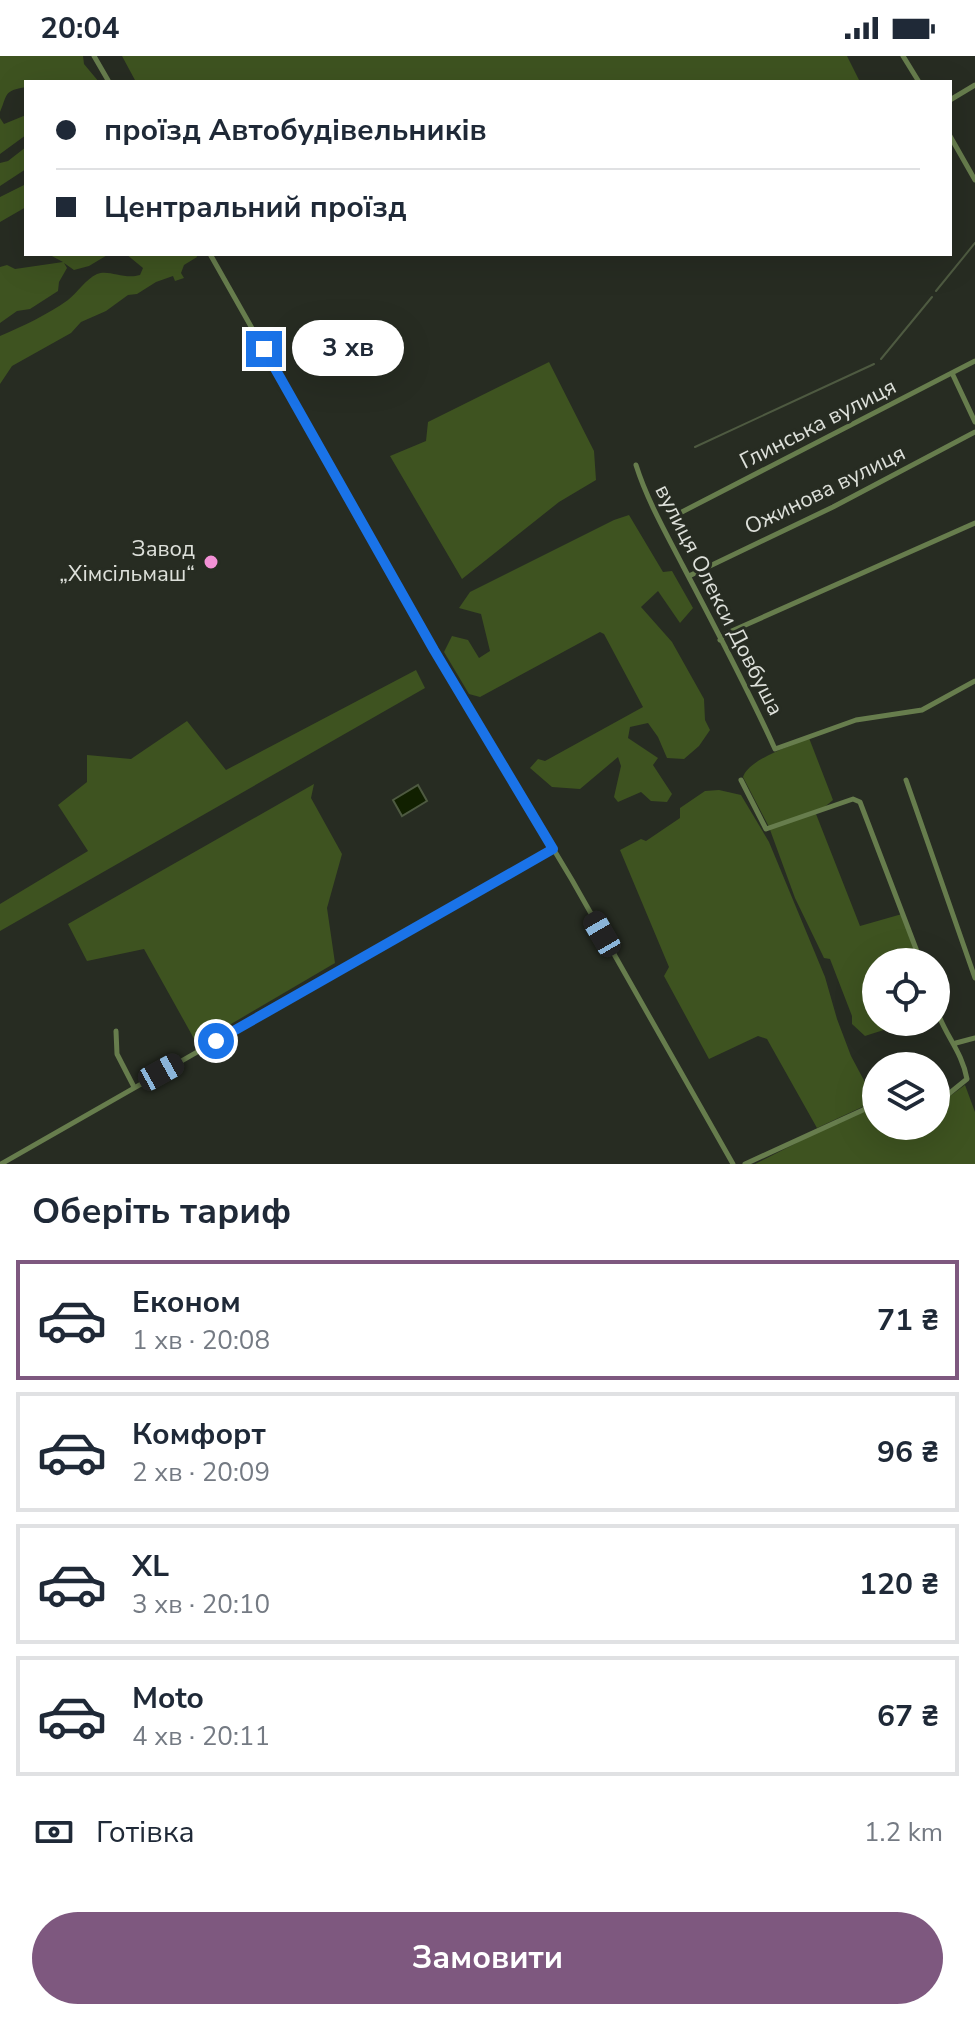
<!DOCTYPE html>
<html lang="uk">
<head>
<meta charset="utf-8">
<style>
  :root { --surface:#fff; --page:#f6f6f7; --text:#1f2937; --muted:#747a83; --line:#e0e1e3; --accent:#7e587f }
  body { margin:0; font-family:"Nunito Sans",sans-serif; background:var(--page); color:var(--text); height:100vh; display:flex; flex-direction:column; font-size:30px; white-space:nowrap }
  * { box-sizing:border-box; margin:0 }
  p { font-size:26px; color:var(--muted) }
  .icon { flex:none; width:44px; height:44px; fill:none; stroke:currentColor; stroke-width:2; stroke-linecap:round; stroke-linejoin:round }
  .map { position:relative; height:1108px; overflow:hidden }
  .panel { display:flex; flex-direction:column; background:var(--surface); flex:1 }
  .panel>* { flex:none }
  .hud { position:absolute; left:24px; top:24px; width:928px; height:176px; border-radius:0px; box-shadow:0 8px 32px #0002; display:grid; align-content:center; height:176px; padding:0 32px; background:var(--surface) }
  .controls { position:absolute; left:862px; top:892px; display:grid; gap:16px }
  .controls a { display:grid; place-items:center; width:88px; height:88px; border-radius:50%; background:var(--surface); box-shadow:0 8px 32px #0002; font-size:40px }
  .end { position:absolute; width:36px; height:36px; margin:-18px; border:10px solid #1a73e8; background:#fff; box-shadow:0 0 0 4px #fff }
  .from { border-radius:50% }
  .bubble { position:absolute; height:56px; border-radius:28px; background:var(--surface); box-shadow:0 8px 32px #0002; font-size:26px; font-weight:700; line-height:56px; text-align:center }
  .car { position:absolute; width:24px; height:48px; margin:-24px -12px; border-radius:10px; box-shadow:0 0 6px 2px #0007; background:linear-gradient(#222 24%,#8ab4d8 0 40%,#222 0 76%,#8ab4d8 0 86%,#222 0) }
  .hud b { display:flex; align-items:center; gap:28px; height:76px; font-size:30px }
  .hud b+b { border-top:2px solid var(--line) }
  .hud i { width:20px; height:20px; background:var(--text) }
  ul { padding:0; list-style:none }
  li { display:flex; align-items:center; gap:24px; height:120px; margin:0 16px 12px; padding:0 16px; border:4px solid var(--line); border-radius:0px }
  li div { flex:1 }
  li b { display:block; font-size:30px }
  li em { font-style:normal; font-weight:700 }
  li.selected { border-color:var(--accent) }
  li>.icon { width:72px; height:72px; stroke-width:1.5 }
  h2 { padding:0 32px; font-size:36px; line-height:96px }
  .pay { display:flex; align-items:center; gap:20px; height:88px; padding:0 32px; font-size:30px }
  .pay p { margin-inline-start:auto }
  .primary-button { display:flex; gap:16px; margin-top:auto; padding:16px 32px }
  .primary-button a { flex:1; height:92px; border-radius:48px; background:var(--accent); color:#fff; font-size:32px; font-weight:700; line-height:92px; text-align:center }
  .status { display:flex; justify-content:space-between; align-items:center; height:56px; padding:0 40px; background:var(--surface); direction:ltr }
  .status svg { height:22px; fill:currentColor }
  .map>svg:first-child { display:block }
  .green { fill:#3e5320 }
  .water { fill:#112000; stroke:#4e5a41; stroke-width:2 }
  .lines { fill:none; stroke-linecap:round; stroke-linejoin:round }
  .stream { stroke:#4e5a41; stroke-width:2 }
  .street { stroke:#677d4d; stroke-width:5 }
  .route { stroke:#1a73e8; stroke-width:10 }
  .poi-dot { fill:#f391d6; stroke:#272c22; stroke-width:3 }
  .labels { text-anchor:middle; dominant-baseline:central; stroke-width:6; stroke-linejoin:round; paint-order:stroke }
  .street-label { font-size:22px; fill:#dde0da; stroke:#272c22 }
  .poi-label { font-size:22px; fill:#dde0da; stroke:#272c22; text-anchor:end }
</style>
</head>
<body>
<div class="status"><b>20:04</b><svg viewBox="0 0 49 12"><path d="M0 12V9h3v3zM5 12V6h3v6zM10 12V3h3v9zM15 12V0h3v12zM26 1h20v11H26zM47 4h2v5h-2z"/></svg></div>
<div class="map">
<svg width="975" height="1108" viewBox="0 0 975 1108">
  <rect width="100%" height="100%" fill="#272c22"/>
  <!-- green -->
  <path class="green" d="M 0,0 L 83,0 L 84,8 L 99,26 L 26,26 L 26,31 C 3,35 8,38 0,56 Z
    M 122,0 L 847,0 L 860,26 L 136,26 Z
    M 26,59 L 26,79 L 0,98 L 0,62 L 4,68 Z
    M 26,91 L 26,113 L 0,130 L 0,107 L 8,105 Z
    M 26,128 L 26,151 L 0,166 L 0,141 Z
    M 48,198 L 109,198 L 89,210 L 74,214 L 64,207 L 67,212 L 59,226 L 58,235 L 30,253 L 17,255 L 0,267 L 0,211 L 7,209 L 15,213 L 63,206 Z
    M 126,198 L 196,198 L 197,201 L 184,209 L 181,217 L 184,222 L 175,225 L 173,220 L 156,226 L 137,238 L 128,239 L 106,255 L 81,266 L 71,277 L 12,310 L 0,328 L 0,280 C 23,270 47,259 68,244 C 77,237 86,223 97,218 C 109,213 124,224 140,219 L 143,212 Z
    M 549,306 L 594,395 L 596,424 L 559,446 L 462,523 L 390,400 L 426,385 L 428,366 Z
    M 629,459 L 663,516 L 672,515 L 693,552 L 680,567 L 658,535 L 641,551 L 672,586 L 704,643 L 705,664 L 710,674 L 699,690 L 684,703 L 667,702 L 658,681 L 648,667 L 630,671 L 628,682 L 658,702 L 653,709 L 672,738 L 667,746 L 651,745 L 641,736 L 618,746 L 614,741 L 621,710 L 618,701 L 580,733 L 552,731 L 530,712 L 538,703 L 545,705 L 643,651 L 604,578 L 600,576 L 480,641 L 469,638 L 444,596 L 452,580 L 468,584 L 479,602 L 490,595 L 481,558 L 459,552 L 470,536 L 614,464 Z
    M 416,614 L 425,632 L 0,875 L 0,848 L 88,795 L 58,749 L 87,726 L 87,699 L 131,703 L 187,665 L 226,714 Z
    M 809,682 L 833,744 L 816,758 L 860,870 L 902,858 L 919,906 L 876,906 L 876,966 L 909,966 L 868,979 L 865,980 L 852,968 L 852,960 L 830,903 L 824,902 L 795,842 L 769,771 L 743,721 C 749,703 791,690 809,682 Z
    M 314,728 L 311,742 L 342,798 L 327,852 L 335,907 L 197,988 L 144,893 L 87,905 L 68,868 Z
    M 719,734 L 741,739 L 769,786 L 825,921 L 837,963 L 851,1000 L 875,1045 L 817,1072 L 767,983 L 758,980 L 709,1003 L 664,920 L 669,911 L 620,794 L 641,783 L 646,785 L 680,762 L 680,752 L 705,735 Z
    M 965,1029 L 975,1056 L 975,1108 L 755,1108 L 824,1073 L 876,1050 L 876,1070 L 936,1070 L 936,1045 L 946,1043 Z"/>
  <!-- water -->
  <path class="water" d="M 418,729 L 427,745 L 402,760 L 393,744 Z"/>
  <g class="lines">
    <!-- stream -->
    <path class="stream" d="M 936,235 L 975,187
      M 881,303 L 932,241
      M 695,391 L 874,308"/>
    <!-- street -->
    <path class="street" d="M 94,0 L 109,26
      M 903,0 L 919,26
      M 950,44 L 975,29
      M 950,80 L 975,124
      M 210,198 L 434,594 L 572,824 L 733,1108
      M 952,317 L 975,366
      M 636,409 C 647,444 666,477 683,510 C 715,571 747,631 775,693 L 856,664 L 922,654 L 975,625
      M 676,459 L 975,305
      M 689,520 L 833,451 L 975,376
      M 720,584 L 725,578 L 975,467
      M 741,724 L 766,773 L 853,743 L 860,746 L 921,906
      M 906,724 L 975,922
      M 936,952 C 944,978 962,995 967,1023 L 946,1040 L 936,1043
      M 116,975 L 117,998 L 134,1031
      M 956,987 L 975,982
      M 1,1108 L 553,793
      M 745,1108 L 876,1048"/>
  </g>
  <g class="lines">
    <!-- route -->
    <path class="route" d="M 216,985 L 553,793 L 434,594 L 264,293"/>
  </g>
  <!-- markers -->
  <circle class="poi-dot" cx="211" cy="506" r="8"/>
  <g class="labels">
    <!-- street labels -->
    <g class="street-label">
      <text transform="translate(818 368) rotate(-27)">Глинська вулиця</text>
      <text transform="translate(825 434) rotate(-26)">Ожинова вулиця</text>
      <text transform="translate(719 544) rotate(63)">вулиця Олекси Довбуша</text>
    </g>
    <!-- poi labels -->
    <g class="poi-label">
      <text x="195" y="493">Завод<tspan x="195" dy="25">„Хімсільмаш“</tspan></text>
    </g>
  </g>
</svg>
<div class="controls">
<a><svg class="icon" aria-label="locate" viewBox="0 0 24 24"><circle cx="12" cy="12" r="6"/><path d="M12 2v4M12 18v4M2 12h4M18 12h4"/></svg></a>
<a><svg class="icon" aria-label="layers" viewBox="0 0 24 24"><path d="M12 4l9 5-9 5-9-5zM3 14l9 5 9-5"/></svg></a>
</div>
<i class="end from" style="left:216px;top:985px"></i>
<i class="end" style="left:264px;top:293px"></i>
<div class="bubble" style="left:292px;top:264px;width:112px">3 хв</div>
<i class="car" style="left:602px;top:878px;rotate:330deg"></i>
<i class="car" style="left:161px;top:1016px;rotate:61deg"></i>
<div class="hud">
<b><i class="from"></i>проїзд Автобудівельників</b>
<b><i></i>Центральний проїзд</b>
</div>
</div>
<section class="panel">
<h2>Оберіть тариф</h2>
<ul>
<li class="selected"><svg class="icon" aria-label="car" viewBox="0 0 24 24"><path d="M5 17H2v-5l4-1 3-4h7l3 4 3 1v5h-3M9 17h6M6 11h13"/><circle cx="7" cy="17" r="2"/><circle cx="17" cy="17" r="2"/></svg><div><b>Економ</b><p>1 хв · 20:08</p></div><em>71 ₴</em></li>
<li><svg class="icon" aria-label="car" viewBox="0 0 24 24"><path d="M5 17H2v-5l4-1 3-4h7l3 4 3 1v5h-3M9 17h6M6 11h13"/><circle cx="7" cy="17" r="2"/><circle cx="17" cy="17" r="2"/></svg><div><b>Комфорт</b><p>2 хв · 20:09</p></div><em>96 ₴</em></li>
<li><svg class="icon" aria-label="car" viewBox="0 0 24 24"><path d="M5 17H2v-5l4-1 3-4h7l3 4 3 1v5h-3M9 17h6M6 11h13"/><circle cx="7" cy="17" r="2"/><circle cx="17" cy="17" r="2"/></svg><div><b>XL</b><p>3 хв · 20:10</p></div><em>120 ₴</em></li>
<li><svg class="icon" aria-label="car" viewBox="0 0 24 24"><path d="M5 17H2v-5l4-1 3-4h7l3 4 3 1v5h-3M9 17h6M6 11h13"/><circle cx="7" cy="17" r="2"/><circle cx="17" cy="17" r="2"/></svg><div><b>Moto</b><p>4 хв · 20:11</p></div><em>67 ₴</em></li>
</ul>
<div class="pay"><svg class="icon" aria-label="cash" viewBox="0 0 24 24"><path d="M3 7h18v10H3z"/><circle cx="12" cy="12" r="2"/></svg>Готівка<p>1.2 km</p></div>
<div class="primary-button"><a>Замовити</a></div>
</section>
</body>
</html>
